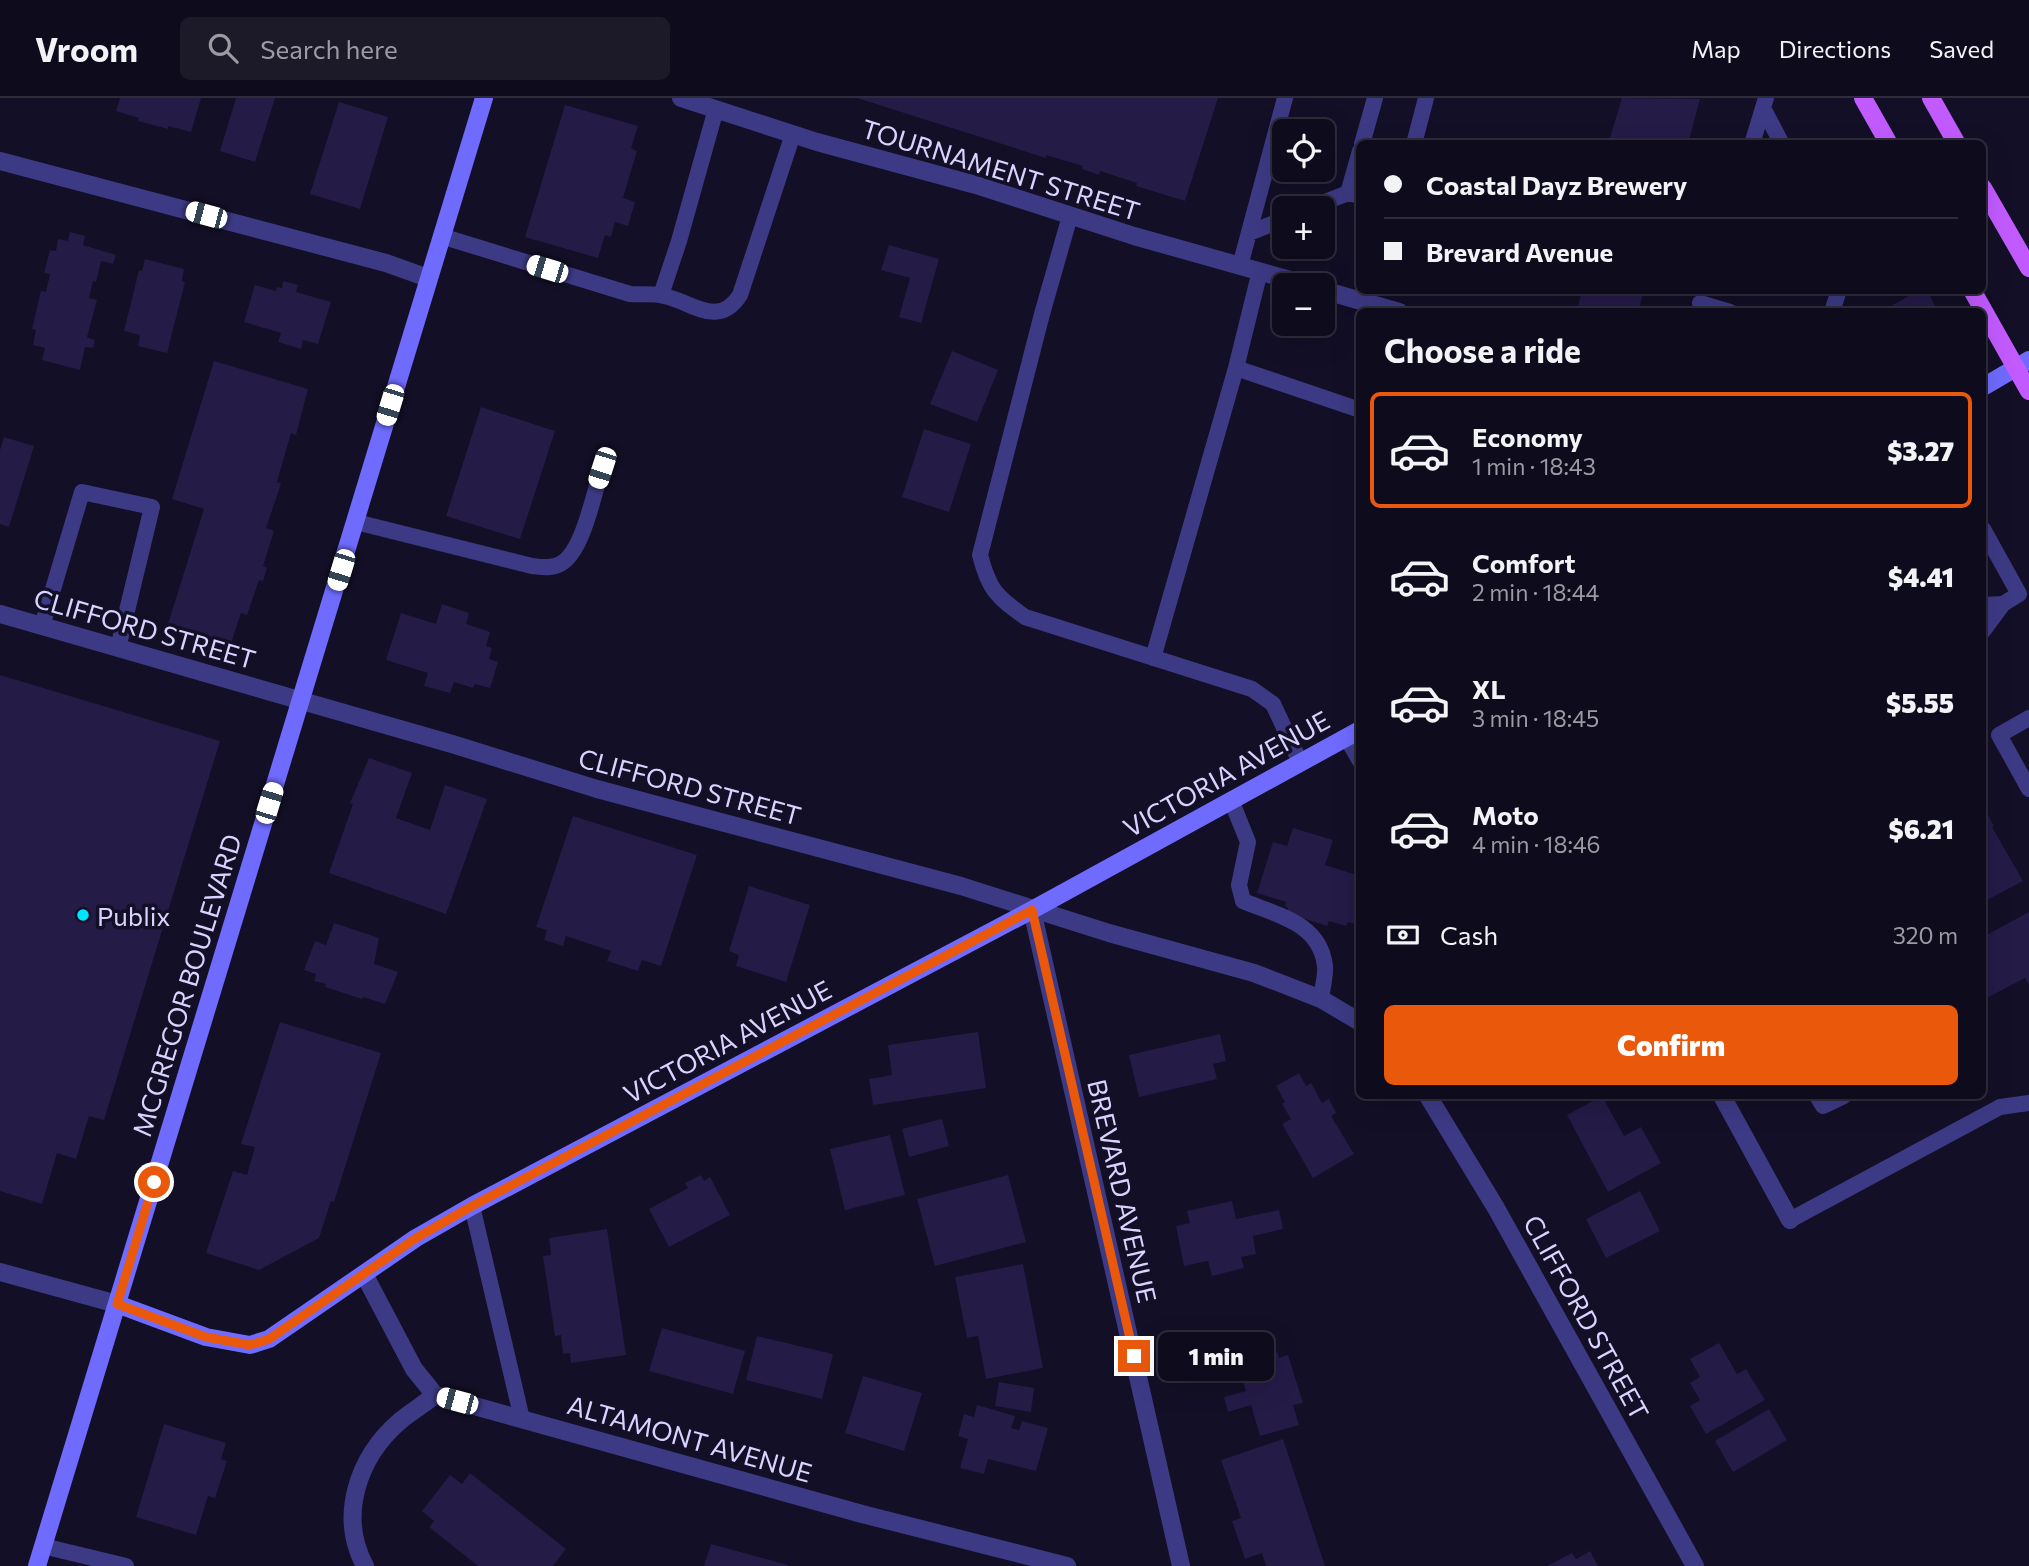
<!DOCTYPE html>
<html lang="en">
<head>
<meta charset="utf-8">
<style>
  :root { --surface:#0e0b1c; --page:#1c1929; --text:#f1f3f6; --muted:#9b9ba3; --line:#2e2b3b; --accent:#ea580c }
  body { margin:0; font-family:Commissioner,sans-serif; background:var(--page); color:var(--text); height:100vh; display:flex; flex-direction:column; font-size:26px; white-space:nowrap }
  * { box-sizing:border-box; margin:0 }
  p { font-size:23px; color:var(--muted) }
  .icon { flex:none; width:38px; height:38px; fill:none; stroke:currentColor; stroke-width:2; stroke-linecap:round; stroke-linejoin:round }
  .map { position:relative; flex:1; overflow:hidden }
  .details { position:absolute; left:1356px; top:210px; width:630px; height:791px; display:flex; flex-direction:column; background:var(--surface); border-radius:10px; box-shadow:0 7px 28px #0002,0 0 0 2px var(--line) }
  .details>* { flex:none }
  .guide { position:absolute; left:1356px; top:42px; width:630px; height:154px; border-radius:10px; box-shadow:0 7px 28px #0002,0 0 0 2px var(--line); display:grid; align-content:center; height:154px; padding:0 28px; background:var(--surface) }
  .buttons { position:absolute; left:1272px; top:21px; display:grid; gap:14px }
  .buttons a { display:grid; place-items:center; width:63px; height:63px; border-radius:10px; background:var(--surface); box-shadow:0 7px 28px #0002,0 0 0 2px var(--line); font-size:35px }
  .end { position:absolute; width:32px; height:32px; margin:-16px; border:9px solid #ea580c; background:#fff; box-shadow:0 0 0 4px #fff }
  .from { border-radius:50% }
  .bubble { position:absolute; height:49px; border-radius:10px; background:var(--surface); box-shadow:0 7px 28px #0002,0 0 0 2px var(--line); font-size:23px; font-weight:800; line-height:49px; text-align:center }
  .car { position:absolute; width:21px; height:42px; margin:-21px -10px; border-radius:9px; box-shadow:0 0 5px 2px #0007; background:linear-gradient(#fff 24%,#345 0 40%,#fff 0 76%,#345 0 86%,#fff 0) }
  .guide b { display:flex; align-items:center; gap:24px; height:66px; font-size:26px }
  .guide b+b { border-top:2px solid var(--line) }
  .guide i { width:18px; height:18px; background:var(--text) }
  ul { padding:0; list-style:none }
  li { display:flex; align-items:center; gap:21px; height:116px; margin:0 14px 10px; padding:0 14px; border:4px solid transparent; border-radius:10px }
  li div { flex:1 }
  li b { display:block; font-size:26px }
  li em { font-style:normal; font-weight:800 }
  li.selected { border-color:var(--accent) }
  li>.icon { width:63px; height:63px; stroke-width:1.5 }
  h2 { padding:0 28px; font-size:32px; line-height:84px }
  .pay { display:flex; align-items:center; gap:18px; height:77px; padding:0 28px; font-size:26px }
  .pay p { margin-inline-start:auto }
  .button { display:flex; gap:14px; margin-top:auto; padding:14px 28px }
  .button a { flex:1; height:80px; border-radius:10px; background:var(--accent); color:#fff; font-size:28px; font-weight:800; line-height:80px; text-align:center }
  header { display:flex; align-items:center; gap:42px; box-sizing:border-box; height:98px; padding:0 35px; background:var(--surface); border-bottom:2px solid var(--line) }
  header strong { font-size:33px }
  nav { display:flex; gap:38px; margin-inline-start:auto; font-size:24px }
  .search { width:490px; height:63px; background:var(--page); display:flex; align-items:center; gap:18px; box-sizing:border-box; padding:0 24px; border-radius:10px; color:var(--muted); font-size:26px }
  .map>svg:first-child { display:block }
  .building { fill:#241b47 }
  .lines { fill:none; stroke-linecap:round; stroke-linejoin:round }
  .lane { stroke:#3d3a85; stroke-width:16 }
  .street { stroke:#3d3a85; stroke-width:18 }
  .secondary { stroke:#6f6bff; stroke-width:18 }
  .primary { stroke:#c25bff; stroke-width:18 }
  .route { stroke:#ea580c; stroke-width:9 }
  .poi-dot { fill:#00e5ff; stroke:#130f26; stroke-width:2.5 }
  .labels { text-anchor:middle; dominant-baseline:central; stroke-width:7; stroke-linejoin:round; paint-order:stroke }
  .street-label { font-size:26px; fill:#d9d4ff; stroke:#130f26 }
  .poi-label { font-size:26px; fill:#d9d4ff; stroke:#130f26; text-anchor:start }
</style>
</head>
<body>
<header>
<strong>Vroom</strong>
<div class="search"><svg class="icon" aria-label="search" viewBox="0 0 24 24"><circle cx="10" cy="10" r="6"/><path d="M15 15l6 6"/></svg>Search here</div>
<nav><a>Map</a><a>Directions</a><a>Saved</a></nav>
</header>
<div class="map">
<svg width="2029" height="1468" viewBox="0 0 2029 1468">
  <rect width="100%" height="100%" fill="#130f26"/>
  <!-- building -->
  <path class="building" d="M 120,0 L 201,0 L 191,34 L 168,28 L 168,31 L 138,23 L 139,20 L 116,13 Z
    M 236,0 L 275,0 L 255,64 L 220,53 Z
    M 857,0 L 1218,0 L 1185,103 L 1136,88 L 1137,85 L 1100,73 L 1099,77 L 1082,71 L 1083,68 L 1046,57 L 1046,60 Z
    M 1622,0 L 1700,1 L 1688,46 L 1608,46 Z
    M 339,4 L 388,19 L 360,111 L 310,96 Z
    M 565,7 L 638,28 L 631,50 L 637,53 L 623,100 L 635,104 L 628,128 L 615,124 L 611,139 L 605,137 L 598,160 L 525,139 Z
    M 70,134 L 85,138 L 83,147 L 116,157 L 113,166 L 101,163 L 96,184 L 93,183 L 89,200 L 97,202 L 87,239 L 95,242 L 93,250 L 85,249 L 80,272 L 42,262 L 45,250 L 33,247 L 36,232 L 32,231 L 41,193 L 46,194 L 50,176 L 44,175 L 50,152 L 56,153 L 58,141 L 68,143 Z
    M 889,147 L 939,161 L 921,225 L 899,219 L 910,180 L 881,172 Z
    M 145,161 L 184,171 L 182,183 L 185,184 L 167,255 L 138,248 L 140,237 L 124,233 L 139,172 L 142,173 Z
    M 283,183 L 298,187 L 296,194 L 331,204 L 318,246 L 303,242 L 301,251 L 278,244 L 281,235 L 244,224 L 255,187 L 276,193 L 277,189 L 282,190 Z
    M 1582,192 L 1644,192 L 1638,214 L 1580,214 L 1577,213 Z
    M 1920,192 L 1927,192 L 1938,214 L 1880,214 Z
    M 952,253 L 998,272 L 977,324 L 930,306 Z
    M 214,263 L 308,291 L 296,337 L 291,335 L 277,384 L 281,386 L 266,430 L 274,433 L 263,468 L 267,470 L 263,483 L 259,482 L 247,517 L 241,515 L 231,545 L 168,526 L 204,411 L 172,401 Z
    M 481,309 L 555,333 L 520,441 L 446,418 Z
    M 924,331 L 971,346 L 949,414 L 902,399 Z
    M 4,339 L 34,348 L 9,429 L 0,426 L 0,352 Z
    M 442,506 L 469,515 L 466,526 L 490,534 L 486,548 L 492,550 L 489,561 L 498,564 L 490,590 L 475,586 L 473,590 L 454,584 L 450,595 L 424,588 L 428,575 L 386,562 L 401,515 L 436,526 Z
    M 0,577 L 220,643 L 104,1022 L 89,1018 L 76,1061 L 57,1055 L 42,1106 L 0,1093 Z
    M 369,660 L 412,675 L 396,720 L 430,732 L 445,687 L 487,701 L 446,816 L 329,775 L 353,706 L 350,705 Z
    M 1983,708 L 1994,728 L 1992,729 L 2023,783 L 1983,804 Z
    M 573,718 L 697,757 L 661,868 L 642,862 L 638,873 L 607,863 L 611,853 L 566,838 L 563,848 L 544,842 L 547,832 L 536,829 Z
    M 1293,730 L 1333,742 L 1325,767 L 1360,778 L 1360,811 L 1355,826 L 1348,824 L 1346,828 L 1329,823 L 1327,828 L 1287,815 L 1288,810 L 1285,808 L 1286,804 L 1257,795 L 1273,744 L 1287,748 Z
    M 749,788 L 810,807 L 786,884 L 736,868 L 739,857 L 729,853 Z
    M 2029,814 L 2029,887 L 2025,880 L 1983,902 L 1983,839 Z
    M 334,825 L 379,840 L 374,866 L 398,874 L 385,906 L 363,899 L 362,901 L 325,889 L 326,886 L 314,883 L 316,876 L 304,872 L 315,843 L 326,847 Z
    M 280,924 L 381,955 L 334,1104 L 331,1103 L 319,1140 L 259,1172 L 206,1155 L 233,1073 L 247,1077 L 255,1049 L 241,1046 Z
    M 978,934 L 986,990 L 873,1007 L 869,981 L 892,977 L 888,947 Z
    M 1220,936 L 1226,963 L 1213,966 L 1217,981 L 1139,999 L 1129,957 Z
    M 1299,975 L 1306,988 L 1311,985 L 1322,1005 L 1329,1001 L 1336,1015 L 1331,1018 L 1354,1056 L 1313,1080 L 1282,1026 L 1291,1021 L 1282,1006 L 1285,1004 L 1276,988 Z
    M 1602,998 L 1624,1038 L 1641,1029 L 1661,1065 L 1608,1094 L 1567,1017 Z
    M 942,1021 L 949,1048 L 909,1059 L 902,1031 Z
    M 890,1037 L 905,1097 L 845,1112 L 830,1051 Z
    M 701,1077 L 704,1083 L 710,1079 L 730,1117 L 669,1149 L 649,1111 L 688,1090 L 685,1085 Z
    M 1008,1077 L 1026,1144 L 935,1168 L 917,1101 Z
    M 1640,1093 L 1660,1133 L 1606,1160 L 1586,1121 Z
    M 1232,1103 L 1236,1121 L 1279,1112 L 1283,1131 L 1253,1138 L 1256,1156 L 1241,1159 L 1244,1170 L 1212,1178 L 1208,1163 L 1184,1168 L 1176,1128 L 1190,1125 L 1187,1113 Z
    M 607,1131 L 626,1257 L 571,1265 L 570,1255 L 563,1256 L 561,1237 L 555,1238 L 543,1158 L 551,1157 L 549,1140 Z
    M 1023,1166 L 1043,1270 L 986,1281 L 978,1238 L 967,1240 L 955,1179 Z
    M 662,1230 L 745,1253 L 733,1296 L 649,1273 Z
    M 757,1238 L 833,1256 L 822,1301 L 746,1282 Z
    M 1719,1245 L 1737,1276 L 1746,1271 L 1765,1302 L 1706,1336 L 1690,1308 L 1700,1302 L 1690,1285 L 1700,1279 L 1690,1261 Z
    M 1278,1254 L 1279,1260 L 1288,1257 L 1303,1305 L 1293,1307 L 1299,1327 L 1260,1338 L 1251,1307 L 1228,1314 L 1224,1299 L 1246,1293 L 1238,1265 Z
    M 863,1278 L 922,1295 L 904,1353 L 845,1335 Z
    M 999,1284 L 1034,1290 L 1031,1314 L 995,1308 Z
    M 977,1307 L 1015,1318 L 1011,1330 L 1019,1332 L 1022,1323 L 1048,1330 L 1036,1373 L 988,1361 L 984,1376 L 960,1370 L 968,1341 L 958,1338 L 964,1316 L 974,1319 Z
    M 1769,1311 L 1787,1342 L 1733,1374 L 1715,1343 Z
    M 164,1326 L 226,1345 L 221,1361 L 227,1363 L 215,1400 L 208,1398 L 196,1437 L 136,1419 Z
    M 1283,1341 L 1325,1468 L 1266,1468 L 1262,1455 L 1245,1461 L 1232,1423 L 1241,1420 L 1221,1362 Z
    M 470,1375 L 566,1451 L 553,1468 L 478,1468 L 429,1429 L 434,1423 L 422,1413 L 450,1377 L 462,1386 Z
    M 711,1446 L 788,1467 L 788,1468 L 704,1468 Z
    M 1590,1453 L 1598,1468 L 1547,1468 L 1572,1455 L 1576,1461 Z"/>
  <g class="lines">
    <!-- lane -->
    <path class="lane" d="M 1763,10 L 1782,46
      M 1362,46 L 1375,0
      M 1414,46 L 1426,0
      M 1752,46 L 1766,0
      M 1348,95 L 1360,53
      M 1310,110 L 1348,95 L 1360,98
      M 1070,118 L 1042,216 L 980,457 C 989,492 996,498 1025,519 L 1252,591 L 1273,606 L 1300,664
      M 1249,135 L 1284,121
      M 441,138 L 630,196 C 642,197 654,195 664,198 C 693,204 718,231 740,197 L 793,36
      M 1240,168 L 1285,0
      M 661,197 L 679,143 L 716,11
      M 1700,205 L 1730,214
      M 1832,214 L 1839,192
      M 1236,270 L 1360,312
      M 356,424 L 532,468 C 541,469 551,471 560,466 C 583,455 594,394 602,370
      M 1983,431 L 2019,496 L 2003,506
      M 1983,507 L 2003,506 L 1983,533
      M 42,528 L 82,394 L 152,409 L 118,550
      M 1153,560 L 1236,270 L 1260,173
      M 2029,620 L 1999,637 L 2029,691
      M 1346,639 L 1360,663
      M 1231,702 L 1248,744 L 1239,787 L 1243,803 C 1277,817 1320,825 1325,868 C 1326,878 1322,891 1321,901
      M 1817,998 L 1823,1008 L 1844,998
      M 472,1108 L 522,1321
      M 1790,1122 L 2000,1009 L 2029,1005
      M 43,1448 L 126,1468"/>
    <!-- street -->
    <path class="street" d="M 681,0 L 817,44 L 976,87 L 1134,138 L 1308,187
      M 0,63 L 386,165 L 428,180
      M 1323,192 L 1399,214
      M 0,516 L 452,646 L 597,691 L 961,788 L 1109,835 L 1254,875 L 1321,901 L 1360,924
      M 1032,812 L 1181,1468
      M 1428,998 L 1496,1110 L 1695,1468
      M 1722,998 L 1790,1122
      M 0,1174 L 117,1206
      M 364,1176 L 414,1271 L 435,1297 L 862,1416 L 1067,1468
      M 365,1468 C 338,1418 358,1359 400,1323 C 411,1314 424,1306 435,1297"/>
    <!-- secondary -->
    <path class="secondary" d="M 1983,289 L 2029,262
      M 117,1206 L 206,1239 L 250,1247 L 269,1241 L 416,1140 L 472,1108 L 1032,812 L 1360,632
      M 37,1468 L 484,0"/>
    <!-- primary -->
    <path class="primary" d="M 1863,0 L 1889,46
      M 1931,0 L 1957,46
      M 1983,90 L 2029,170
      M 1972,192 L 2029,293"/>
  </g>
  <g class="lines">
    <!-- route -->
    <path class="route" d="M 154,1084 L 117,1206 L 206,1239 L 250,1247 L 269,1241 L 416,1140 L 472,1108 L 1032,812 L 1134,1258"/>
  </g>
  <!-- markers -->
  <circle class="poi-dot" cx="83" cy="817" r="7"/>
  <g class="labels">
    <!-- street labels -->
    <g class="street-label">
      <text transform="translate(1001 71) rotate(17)">TOURNAMENT STREET</text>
      <text transform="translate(145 530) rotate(16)">CLIFFORD STREET</text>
      <text transform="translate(1226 675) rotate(-29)">VICTORIA AVENUE</text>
      <text transform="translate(690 688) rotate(15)">CLIFFORD STREET</text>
      <text transform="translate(186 887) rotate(-73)">MCGREGOR BOULEVARD</text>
      <text transform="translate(727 943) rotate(-28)">VICTORIA AVENUE</text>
      <text transform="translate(1123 1093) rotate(77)">BREVARD AVENUE</text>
      <text transform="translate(1587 1219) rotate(61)">CLIFFORD STREET</text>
      <text transform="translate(690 1340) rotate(16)">ALTAMONT AVENUE</text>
    </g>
    <!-- poi labels -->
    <g class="poi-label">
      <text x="97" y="817">Publix</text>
    </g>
  </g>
</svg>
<div class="buttons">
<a><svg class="icon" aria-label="locate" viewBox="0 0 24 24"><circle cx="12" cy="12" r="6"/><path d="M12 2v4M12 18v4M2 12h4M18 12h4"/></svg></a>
<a>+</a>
<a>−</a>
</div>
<i class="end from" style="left:154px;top:1084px"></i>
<i class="end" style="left:1134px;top:1258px"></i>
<div class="bubble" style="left:1158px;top:1234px;width:116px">1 min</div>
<i class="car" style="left:206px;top:117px;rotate:285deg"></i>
<i class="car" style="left:547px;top:171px;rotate:287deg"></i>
<i class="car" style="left:390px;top:307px;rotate:197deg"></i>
<i class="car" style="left:602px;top:370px;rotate:198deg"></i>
<i class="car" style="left:341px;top:472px;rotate:197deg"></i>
<i class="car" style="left:269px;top:705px;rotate:17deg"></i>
<i class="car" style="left:457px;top:1303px;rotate:285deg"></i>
<div class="guide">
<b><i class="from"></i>Coastal Dayz Brewery</b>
<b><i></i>Brevard Avenue</b>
</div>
<section class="details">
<h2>Choose a ride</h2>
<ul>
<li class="selected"><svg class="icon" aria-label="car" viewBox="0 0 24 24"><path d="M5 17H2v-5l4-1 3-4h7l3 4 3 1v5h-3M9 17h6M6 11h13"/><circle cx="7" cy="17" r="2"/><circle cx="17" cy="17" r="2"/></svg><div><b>Economy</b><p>1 min · 18:43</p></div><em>$3.27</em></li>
<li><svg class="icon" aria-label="car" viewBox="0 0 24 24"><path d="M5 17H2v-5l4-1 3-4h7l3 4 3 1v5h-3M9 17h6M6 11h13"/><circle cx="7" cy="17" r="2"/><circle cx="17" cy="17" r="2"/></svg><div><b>Comfort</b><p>2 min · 18:44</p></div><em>$4.41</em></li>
<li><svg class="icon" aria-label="car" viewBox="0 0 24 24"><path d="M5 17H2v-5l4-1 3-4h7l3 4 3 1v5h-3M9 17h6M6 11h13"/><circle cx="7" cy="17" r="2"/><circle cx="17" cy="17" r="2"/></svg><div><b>XL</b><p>3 min · 18:45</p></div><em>$5.55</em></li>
<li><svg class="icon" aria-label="car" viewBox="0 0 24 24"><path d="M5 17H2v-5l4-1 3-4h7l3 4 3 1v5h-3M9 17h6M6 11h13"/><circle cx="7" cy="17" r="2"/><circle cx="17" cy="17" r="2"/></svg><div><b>Moto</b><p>4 min · 18:46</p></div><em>$6.21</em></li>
</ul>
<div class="pay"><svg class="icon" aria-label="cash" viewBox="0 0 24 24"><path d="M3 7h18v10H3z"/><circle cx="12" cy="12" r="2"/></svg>Cash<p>320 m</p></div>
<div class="button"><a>Confirm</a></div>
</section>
</div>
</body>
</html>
